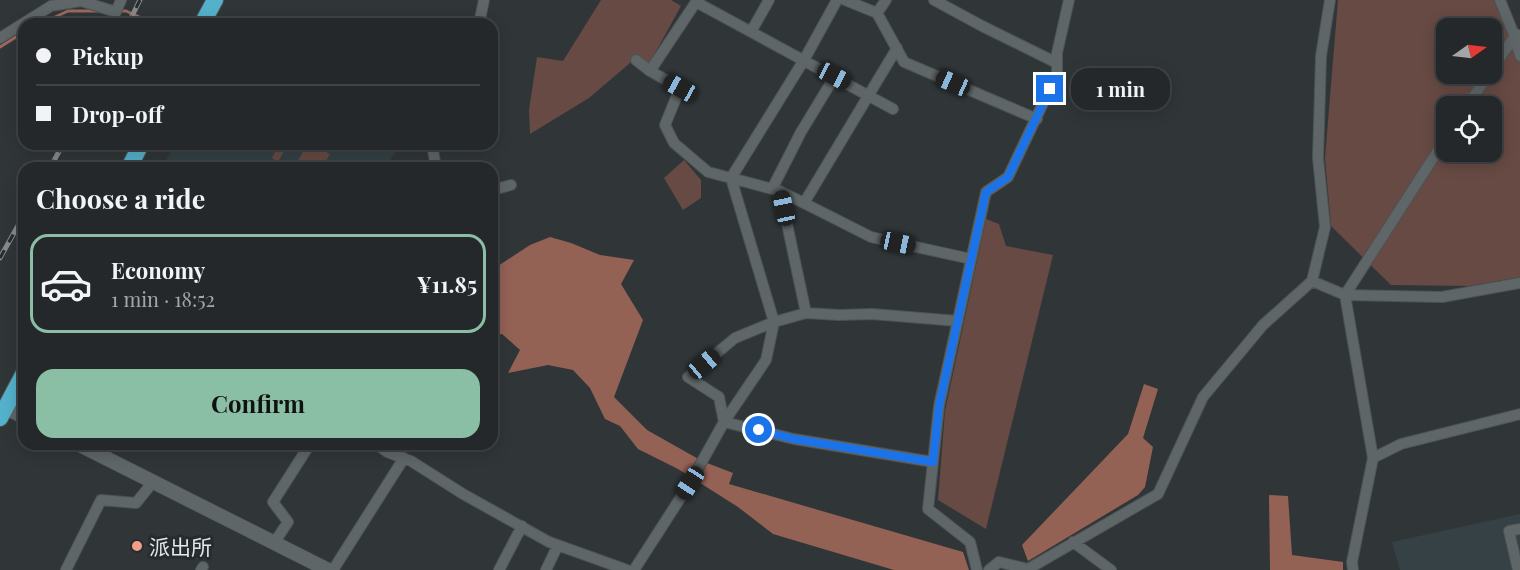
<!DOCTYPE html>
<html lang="en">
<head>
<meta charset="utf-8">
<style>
  :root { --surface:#24282a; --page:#2c3032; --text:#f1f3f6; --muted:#a3a6a8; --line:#414447; --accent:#8abfa5 }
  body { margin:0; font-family:"Playfair Display","Noto Sans SC",serif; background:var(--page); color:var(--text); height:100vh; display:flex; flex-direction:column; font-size:22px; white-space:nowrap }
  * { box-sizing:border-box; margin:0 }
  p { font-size:20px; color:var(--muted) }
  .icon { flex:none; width:33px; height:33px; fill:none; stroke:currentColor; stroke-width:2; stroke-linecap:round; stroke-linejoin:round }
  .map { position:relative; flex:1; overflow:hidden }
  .side { position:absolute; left:18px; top:162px; width:480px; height:288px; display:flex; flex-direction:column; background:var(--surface); border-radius:18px; box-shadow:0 3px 15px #0003,0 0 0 2px var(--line) }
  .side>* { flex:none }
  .hud { position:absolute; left:18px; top:18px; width:480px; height:132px; border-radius:18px; box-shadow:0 3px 15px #0003,0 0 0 2px var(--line); display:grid; align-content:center; height:132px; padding:0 18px; background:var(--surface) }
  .needle { width:39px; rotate:76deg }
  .controls { position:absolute; left:1436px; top:18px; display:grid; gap:12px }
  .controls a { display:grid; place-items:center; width:66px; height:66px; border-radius:12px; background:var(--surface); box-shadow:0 3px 15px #0003,0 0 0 2px var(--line); font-size:30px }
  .end { position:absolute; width:27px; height:27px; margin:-14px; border:8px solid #1a73e8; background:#fff; box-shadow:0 0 0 3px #fff }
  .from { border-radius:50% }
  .bubble { position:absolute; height:42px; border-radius:18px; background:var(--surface); box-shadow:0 3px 15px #0003,0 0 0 2px var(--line); font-size:20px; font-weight:700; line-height:42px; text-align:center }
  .car { position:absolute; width:18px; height:36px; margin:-18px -9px; border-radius:8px; box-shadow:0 0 4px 2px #0007; background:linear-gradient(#222 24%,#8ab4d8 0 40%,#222 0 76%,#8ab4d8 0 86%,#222 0) }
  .hud b { display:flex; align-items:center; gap:21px; height:57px; font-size:22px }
  .hud b+b { border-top:2px solid var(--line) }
  .hud i { width:15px; height:15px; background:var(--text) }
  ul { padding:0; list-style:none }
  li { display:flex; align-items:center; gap:18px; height:99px; margin:0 12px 9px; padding:0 6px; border:3px solid transparent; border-radius:18px }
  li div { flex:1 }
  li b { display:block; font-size:22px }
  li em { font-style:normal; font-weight:700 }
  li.on { border-color:var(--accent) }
  li>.icon { width:54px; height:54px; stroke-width:1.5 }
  h2 { padding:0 18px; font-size:27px; line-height:72px }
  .action { display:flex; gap:12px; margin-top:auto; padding:12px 18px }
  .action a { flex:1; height:69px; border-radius:18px; background:var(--accent); color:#111; font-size:24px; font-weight:700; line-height:69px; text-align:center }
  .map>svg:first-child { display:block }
  .built { fill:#354145 }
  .green { fill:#674a43; fill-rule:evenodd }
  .forest { fill:#946155 }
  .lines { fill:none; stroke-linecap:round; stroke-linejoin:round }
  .stream { stroke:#9c695d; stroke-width:3 }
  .minor-casing { stroke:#4d5254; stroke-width:12 }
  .tertiary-casing { stroke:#4d5254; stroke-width:15 }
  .trunk-casing { stroke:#4d5254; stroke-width:18 }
  .minor { stroke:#5f6668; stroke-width:10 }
  .tertiary { stroke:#5f6668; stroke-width:14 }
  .trunk { stroke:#54b1cb; stroke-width:16 }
  .rail-casing { stroke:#858a8c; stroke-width:5 }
  .rail { stroke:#262c2e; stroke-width:3; stroke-dasharray:9; stroke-linecap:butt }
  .route { stroke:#1a73e8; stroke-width:8 }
  .poi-dot { fill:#f49e8a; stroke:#262c2e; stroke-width:2 }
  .labels { text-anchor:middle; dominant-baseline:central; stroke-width:6; stroke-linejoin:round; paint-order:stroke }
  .poi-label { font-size:21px; fill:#e3e7e9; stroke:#262c2e; text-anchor:start }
</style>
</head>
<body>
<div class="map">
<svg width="1520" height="570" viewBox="0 0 1520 570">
  <rect width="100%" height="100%" fill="#303638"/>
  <!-- built -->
  <path class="built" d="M 175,144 L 385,144 L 396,150 L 386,168 L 162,168 Z
    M 1520,514 L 1520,570 L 1400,570 L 1392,542 Z"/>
  <!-- green -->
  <path class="green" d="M 601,0 L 671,0 L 681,6 L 649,64 L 637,57 L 589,98 L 530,134 L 529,110 L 537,57 L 563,61 Z
    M 1338,0 L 1500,0 L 1520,37 L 1520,277 L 1469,286 L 1391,285 L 1331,226 L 1325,158 ZM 1446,28 L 1491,28 L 1491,74 L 1446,74 ZM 1446,106 L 1491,106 L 1491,152 L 1446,152 Z
    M 279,144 L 288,144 L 278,162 L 272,158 Z
    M 307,144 L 311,144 L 330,154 L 322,168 L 306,168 L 297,163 Z
    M 684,160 L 701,180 L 701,198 L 683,210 L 664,178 Z
    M 986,219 L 999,224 L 1006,246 L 1053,255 L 986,529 L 938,500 L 945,411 Z"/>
  <!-- forest -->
  <path class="forest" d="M 550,237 L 571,243 L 600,255 L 634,260 L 621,284 L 643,320 L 614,397 L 647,430 L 702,461 L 733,473 L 729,484 L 963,552 L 969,570 L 894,570 L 773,534 L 738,507 L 678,469 L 638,449 L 620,426 L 605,419 L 590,388 L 573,370 L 548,365 L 508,373 L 520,350 L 502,334 L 492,334 L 492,261 L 498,266 L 530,245 Z
    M 1144,384 L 1158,389 L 1143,438 L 1153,447 L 1145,487 L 1138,495 L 1028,561 L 1022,545 L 1128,434 Z
    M 1269,495 L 1288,496 L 1292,555 L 1343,562 L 1343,570 L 1270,570 Z"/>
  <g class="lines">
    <!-- stream -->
    <path class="stream" d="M 121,11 L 126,11 L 155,24
      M 40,24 L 68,11 L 99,11
      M 0,47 L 24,32"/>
    <defs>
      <path id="minor" d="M 837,0 L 804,60 L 731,178 L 774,322 L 735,338 L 688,377 L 719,397 L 724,422 L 794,439 L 933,462
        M 845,0 L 877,13 L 886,0
        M 934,0 L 982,26 L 1057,63
        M 1500,0 L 1514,35 L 1520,56
        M 877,13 L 904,62 L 1037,119
        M 479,24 L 484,0
        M 752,30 L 769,0
        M 0,38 L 51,6 L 81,1 L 116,12 L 121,0
        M 636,60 L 650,71 L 680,88 L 665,125 L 674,143 L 708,172 L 780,191 L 871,237 L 971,259
        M 650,71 L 696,2 L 893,109
        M 1491,71 L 1516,34
        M 1467,106 L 1489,74
        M 432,144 L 436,168
        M 772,189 L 801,132 L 835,76
        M 492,190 L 511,185
        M 804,203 L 897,48
        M 1312,281 L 1325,227 L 1318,158 L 1321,56 L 1330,0
        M 806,313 L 839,315 L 872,314 L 958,321
        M 376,444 L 387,452 L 411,461 L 463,494 L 549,542 L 627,570
        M 1373,458 L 1345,295 L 1442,297 L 1520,283
        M 1073,542 L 1111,570
        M 274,543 L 288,522 L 273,502 L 310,444
        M 66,570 L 101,500 L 136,503 L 153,482
        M 201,570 L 203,567
        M 333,570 L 404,458
        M 499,570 L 522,526
        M 546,570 L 558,545
        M 634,570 L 690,483 L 724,422 L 766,360 L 774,322 L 806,313 L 780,191
        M 977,570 L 970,542 L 928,509 L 939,406 L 986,192 L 1008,177 L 1057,74 L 1057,53 L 1069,0
        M 989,570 L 999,562 L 1028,569 L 1158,494 L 1203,397 L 1263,325 L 1312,281 L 1345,295 L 1446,138
        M 1353,570 L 1352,562 L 1373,458 L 1401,444 L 1520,414
        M 1518,570 L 1509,531 L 1520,529"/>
      <path id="tertiary" d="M 6,408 L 24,417
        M 78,444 L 328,570"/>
      <path id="trunk" d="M 202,24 L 215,0
        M 129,168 L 141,144
        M 0,418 L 24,373"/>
    </defs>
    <!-- minor casing -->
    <use href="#minor" class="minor-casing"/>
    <!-- tertiary casing -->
    <use href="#tertiary" class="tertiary-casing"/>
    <!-- trunk casing -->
    <use href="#trunk" class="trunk-casing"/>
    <!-- minor -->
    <use href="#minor" class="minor"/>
    <!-- tertiary -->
    <use href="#tertiary" class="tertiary"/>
    <!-- trunk -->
    <use href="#trunk" class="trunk"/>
    <defs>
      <path id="rail" d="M 128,24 L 140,0
        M 50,168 L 63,144
        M 0,258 L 24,215"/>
    </defs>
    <!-- rail casing -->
    <use href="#rail" class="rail-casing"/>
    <!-- rail -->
    <use href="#rail" class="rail"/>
  </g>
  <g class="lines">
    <!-- route -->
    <path class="route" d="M 759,430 L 794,439 L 933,462 L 939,406 L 986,192 L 1008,177 L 1050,89"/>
  </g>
  <!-- markers -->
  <circle class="poi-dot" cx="137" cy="546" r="6"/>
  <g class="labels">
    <!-- poi labels -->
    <g class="poi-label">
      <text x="149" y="546">派出所</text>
    </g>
  </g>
</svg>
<div class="controls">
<a><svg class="needle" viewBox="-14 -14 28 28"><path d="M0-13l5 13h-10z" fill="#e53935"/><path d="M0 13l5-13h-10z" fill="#a3a6a8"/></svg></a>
<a><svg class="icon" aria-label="locate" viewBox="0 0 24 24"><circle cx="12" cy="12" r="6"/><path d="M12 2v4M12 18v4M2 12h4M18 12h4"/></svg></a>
</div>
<i class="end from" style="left:759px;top:430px"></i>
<i class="end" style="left:1050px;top:89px"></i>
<div class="bubble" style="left:1071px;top:68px;width:99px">1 min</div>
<i class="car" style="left:834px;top:76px;rotate:118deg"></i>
<i class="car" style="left:953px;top:83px;rotate:294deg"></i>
<i class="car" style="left:680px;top:88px;rotate:299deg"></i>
<i class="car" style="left:784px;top:208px;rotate:348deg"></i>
<i class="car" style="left:898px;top:243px;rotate:102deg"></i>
<i class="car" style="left:704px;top:364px;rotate:50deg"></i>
<i class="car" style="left:690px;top:483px;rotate:213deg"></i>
<div class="hud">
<b><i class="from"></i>Pickup</b>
<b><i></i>Drop-off</b>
</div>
<section class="side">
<h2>Choose a ride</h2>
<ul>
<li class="on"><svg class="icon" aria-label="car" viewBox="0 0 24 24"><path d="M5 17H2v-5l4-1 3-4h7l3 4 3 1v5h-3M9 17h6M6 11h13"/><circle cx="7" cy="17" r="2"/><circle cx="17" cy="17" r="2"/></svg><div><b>Economy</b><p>1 min · 18:52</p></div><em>¥11.85</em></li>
</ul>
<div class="action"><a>Confirm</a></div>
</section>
</div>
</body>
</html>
